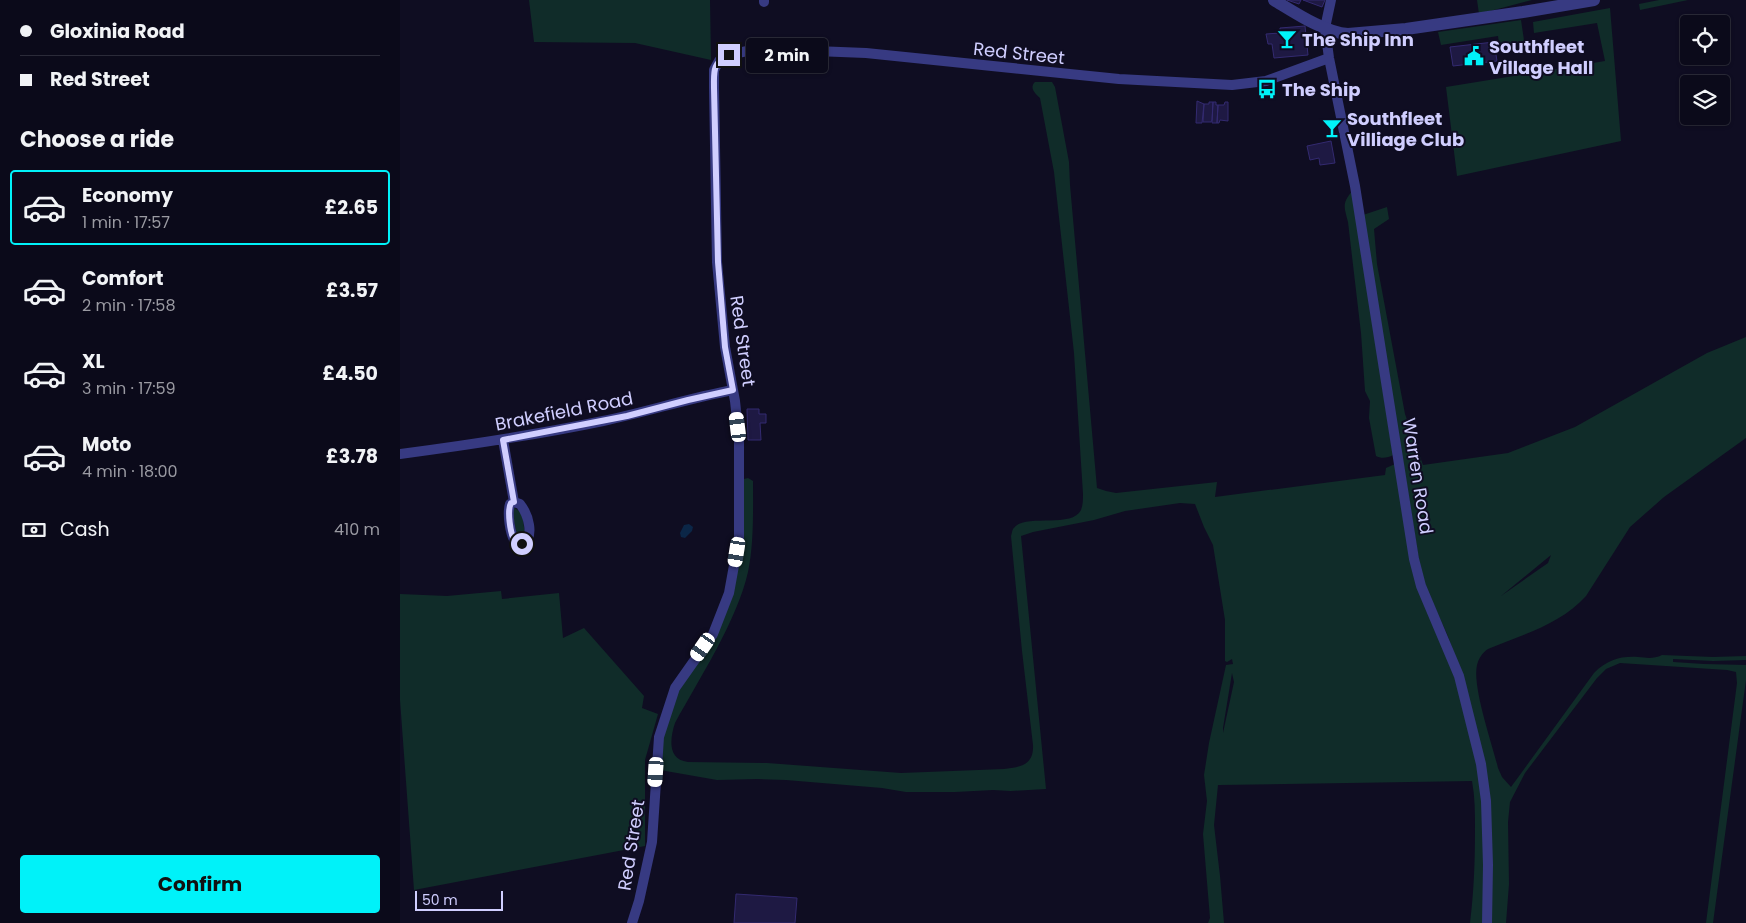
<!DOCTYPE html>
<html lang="en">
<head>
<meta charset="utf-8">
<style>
  :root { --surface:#0b0a1a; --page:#141323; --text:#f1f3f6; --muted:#9a9aa2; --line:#2b2b39; --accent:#00f2f9 }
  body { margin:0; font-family:Poppins,sans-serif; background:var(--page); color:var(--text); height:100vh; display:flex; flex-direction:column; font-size:19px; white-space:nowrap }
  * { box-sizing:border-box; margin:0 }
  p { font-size:16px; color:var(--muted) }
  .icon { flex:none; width:28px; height:28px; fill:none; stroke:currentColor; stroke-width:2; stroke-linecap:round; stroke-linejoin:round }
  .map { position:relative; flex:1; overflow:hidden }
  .drawer { display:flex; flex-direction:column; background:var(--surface); width:400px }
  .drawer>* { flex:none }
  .guide { display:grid; align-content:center; height:110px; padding:0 20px; background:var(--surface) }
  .tools { position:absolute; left:1280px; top:15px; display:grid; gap:10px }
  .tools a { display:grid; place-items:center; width:50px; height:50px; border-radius:5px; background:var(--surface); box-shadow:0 1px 4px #0004,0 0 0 1px var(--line); font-size:25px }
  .scale { position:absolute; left:15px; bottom:12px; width:88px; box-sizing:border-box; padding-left:5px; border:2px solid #d0ceff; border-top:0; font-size:14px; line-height:18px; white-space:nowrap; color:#d0ceff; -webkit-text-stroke:4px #0f0d22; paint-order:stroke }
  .end { position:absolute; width:22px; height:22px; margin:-11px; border:6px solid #d0ceff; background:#111; box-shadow:0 0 0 2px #111 }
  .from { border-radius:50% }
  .bubble { position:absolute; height:35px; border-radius:5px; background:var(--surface); box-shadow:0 1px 4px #0004,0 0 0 1px var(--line); font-size:16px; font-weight:700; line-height:35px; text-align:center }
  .car { position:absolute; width:15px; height:30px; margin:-15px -8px; border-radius:6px; box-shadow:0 0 4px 1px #0007; background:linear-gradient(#fff 24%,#345 0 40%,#fff 0 76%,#345 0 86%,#fff 0) }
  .guide b { display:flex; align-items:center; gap:18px; height:48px; font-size:19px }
  .guide b+b { border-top:1px solid var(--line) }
  .guide i { width:12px; height:12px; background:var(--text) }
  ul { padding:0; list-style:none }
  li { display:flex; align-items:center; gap:15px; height:75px; margin:0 10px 8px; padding:0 10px; border:2px solid transparent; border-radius:5px }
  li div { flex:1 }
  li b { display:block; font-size:19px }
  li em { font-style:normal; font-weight:700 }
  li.current { border-color:var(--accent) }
  li>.icon { width:45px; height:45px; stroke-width:1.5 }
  h2 { padding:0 20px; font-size:22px; line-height:60px }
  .pay { display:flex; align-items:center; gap:12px; height:55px; padding:0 20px; font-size:19px }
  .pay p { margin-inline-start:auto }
  .primary-button { display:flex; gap:10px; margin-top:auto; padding:10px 20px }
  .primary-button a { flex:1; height:58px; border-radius:5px; background:var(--accent); color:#111; font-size:20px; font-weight:700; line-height:58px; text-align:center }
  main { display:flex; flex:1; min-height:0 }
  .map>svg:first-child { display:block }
  .green { fill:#102c29; fill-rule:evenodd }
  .water { fill:#0b2647 }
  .building { fill:#1e1943; stroke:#332a70 }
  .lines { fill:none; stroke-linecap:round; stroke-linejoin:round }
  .minor { stroke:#373a82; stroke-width:10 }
  .tertiary { stroke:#373a82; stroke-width:12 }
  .route { stroke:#d0ceff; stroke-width:6 }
  .labels { text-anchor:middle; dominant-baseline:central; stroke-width:4; stroke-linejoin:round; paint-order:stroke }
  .poi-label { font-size:18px; font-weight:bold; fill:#d0ceff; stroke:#0f0d22; text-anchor:start }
  .street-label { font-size:18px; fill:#d0ceff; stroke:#0f0d22 }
</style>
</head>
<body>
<main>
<section class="drawer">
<div class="guide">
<b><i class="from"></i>Gloxinia Road</b>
<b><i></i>Red Street</b>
</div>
<h2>Choose a ride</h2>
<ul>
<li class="current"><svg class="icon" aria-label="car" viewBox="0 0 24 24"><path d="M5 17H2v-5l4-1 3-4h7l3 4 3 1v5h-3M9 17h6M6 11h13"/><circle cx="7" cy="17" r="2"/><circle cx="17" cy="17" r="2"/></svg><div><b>Economy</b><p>1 min · 17:57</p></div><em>£2.65</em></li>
<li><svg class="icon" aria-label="car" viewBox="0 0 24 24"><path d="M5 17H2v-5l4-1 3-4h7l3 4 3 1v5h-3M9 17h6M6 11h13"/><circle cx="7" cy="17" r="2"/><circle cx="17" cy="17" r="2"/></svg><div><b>Comfort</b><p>2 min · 17:58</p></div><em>£3.57</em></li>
<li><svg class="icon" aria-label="car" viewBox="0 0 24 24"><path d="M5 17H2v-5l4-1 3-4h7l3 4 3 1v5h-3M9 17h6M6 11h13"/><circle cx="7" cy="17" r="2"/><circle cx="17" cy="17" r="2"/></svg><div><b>XL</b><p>3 min · 17:59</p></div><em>£4.50</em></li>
<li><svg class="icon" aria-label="car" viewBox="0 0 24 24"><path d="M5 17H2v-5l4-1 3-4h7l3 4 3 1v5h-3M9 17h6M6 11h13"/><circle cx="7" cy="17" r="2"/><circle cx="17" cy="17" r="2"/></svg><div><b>Moto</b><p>4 min · 18:00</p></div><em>£3.78</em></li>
</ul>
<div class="pay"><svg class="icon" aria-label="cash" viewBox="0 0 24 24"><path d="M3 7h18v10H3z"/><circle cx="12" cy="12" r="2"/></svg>Cash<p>410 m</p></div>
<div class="primary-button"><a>Confirm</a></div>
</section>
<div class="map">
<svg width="1346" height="923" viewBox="0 0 1346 923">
  <rect width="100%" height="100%" fill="#0f0d22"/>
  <!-- green -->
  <path class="green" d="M 129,0 L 310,0 L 311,60 L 235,43 L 134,42 Z
    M 1077,0 L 1132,0 L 1079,14 Z
    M 1259,0 L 1288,0 L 1240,10 L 1239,4 Z
    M 1210,8 L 1221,141 L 1057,176 L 1046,87 L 1205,61 L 1197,23 L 1134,33 L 1133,22 Z
    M 1121,20 L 1125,47 L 1100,51 L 1098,36 L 1041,45 L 1038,32 Z
    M 635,82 L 652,82 L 655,87 L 669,162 L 670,185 L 697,488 L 706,491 L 716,493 L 817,482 L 815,497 L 985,475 L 986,468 L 995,464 L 1015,573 L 1054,666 L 1083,790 L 1084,923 L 1070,923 C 1074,891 1075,861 1075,829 C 1075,813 1075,797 1072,781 L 818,785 L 814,825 L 820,876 L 824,923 L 808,923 L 810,918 L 803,834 L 807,801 L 804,775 L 809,743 L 826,665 L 833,664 L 832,659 L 827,662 L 825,661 L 825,620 L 813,545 L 804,527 L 795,504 L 780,503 L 725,511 L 694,520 L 633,532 L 621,536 L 646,789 L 611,791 L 593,790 L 555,792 L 506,792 L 482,788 L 386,780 L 357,779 L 317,780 L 260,770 L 259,745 L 275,693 L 322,616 L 335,580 L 342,555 L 344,532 L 344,479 L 348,478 L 353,481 C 353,511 354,543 348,572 C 337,621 299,679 275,723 C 270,738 267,760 288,762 L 367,763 L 501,773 L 604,769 C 621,767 634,765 633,745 L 622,651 L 611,536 C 612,534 612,529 614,528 C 624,513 672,529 681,510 C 683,505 683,499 683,494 L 674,353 L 654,172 L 640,98 C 635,93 629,88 635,82 ZM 832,673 L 834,682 L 823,733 L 823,728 Z
    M 952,191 L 993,455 C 988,458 981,459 976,456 L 969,418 L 970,401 L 965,391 L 961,333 L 948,222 C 944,206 942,204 952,191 Z
    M 987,207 L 989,219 L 974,229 L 977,264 L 1005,414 L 1023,465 L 1108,453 L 1175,427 L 1307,353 L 1346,337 L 1346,438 L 1264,497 L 1230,527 L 1186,596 C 1161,624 1122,635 1088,649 C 1082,653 1079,658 1077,665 C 1072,687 1092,743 1098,768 L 1102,777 L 1111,787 L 1194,673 C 1207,660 1220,656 1238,657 C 1247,658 1254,659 1262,655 L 1313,657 L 1346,656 L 1346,660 L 1313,661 L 1273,659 L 1273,662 L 1304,664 L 1346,665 L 1346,680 L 1313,923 L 1306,923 L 1337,683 L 1336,672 L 1327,670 L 1220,663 L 1206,669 L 1197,678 L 1125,773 L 1110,802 L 1108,822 L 1109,884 L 1106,923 L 1090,923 L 1089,789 L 1061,672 L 1047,634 L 1022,579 L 963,215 ZM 1151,555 L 1148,563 L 1101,596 Z
    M 113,507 L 122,513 L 125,534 L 122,539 L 118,539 L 112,512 Z
    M 101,591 L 102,599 L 159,593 L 163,638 L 184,628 L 244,696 L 242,708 L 258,714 L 245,760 L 245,846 L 14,890 L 0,700 L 0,594 L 47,596 Z"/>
  <!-- water -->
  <path class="water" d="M 289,524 L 293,527 L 292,531 L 285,538 L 281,537 L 280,533 L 284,525 Z"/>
  <!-- building -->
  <path class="building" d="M 887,0 L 901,0 L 899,4 Z
    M 903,0 L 925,0 L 922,7 Z
    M 905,26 L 908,55 L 874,58 L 872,44 L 868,44 L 866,34 L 880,33 L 880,28 Z
    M 1094,42 L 1097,61 L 1053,66 L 1050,47 Z
    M 797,101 L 804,104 L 802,123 L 796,123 Z
    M 809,102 L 813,102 L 812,120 L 811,122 L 803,122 L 804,104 L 809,104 Z
    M 813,102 L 816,102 L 816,105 L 818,105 L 817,123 L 812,123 Z
    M 825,102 L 828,102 L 828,121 L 820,120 L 819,123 L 817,123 L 818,105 L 824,105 Z
    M 931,141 L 935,163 L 920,165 L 919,158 L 910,160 L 907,146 Z
    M 347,409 L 359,409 L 359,414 L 366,414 L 366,423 L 360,423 L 361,440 L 348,440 Z
    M 336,894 L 397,898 L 395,923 L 334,923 Z"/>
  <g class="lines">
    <!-- minor -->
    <path class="minor" d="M 931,0 L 925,28 L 929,58 L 955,186 L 1014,559 L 1021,586 L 1059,676 L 1081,764 L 1086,801 L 1088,865 L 1087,923
      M 364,2 L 364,0
      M 103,440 L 114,502
      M 0,454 C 68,445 136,435 203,421 C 247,412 289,398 333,390
      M 114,502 L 120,504 C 128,514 135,536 123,544 L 116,543 C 110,535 107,514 110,504 Z
      M 232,923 L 239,901 L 252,842 L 259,737 L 275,688 L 313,634 L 329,593 L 339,538 L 339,438 L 335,401 L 325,347 L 317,262 L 314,88 L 314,70 L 319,61 L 333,54 L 352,50 L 390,50 L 466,53 L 719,79 L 832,85 L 866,81 L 929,58"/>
    <!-- tertiary -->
    <path class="tertiary" d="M 874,0 C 894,12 925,33 948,34 L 1006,29 L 1123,12 L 1194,0"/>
  </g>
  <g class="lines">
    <!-- route -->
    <path class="route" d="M 122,544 C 118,544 117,544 115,541 C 110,534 107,510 111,503 L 114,502 L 103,440 L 227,416 L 288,400 L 333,390 L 325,347 L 318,262 L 314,88 C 314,72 312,63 329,55"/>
  </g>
  <!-- icons -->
  <defs>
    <symbol id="bar-bare" viewBox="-9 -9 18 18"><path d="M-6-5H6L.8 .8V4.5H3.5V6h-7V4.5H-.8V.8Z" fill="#00f2f9" stroke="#0f0d22" stroke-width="2.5" paint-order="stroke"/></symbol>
    <symbol id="civic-bare" viewBox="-9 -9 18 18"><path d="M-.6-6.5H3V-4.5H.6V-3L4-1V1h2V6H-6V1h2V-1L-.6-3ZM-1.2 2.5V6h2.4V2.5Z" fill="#00f2f9" stroke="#0f0d22" stroke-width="2.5" paint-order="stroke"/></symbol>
    <symbol id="bus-bare" viewBox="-9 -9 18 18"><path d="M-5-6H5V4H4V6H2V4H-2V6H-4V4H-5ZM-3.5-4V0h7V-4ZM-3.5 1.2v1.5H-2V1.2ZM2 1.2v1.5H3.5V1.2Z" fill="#00f2f9" stroke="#0f0d22" stroke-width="2.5" paint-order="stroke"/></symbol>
  </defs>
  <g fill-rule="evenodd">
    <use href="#bar-bare" x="873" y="25" width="28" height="28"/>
    <use href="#civic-bare" x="1060" y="42" width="28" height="28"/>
    <use href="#bus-bare" x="853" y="75" width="28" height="28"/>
    <use href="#bar-bare" x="918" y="114" width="28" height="28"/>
  </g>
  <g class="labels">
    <!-- poi labels -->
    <g class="poi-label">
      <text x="902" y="39">The Ship Inn</text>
      <text x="1089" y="46">Southfleet<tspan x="1089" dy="21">Village Hall</tspan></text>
      <text x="882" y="89">The Ship</text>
      <text x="947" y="118">Southfleet<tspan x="947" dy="21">Villiage Club</tspan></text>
    </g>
    <!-- street labels -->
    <g class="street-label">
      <text transform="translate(619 53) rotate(6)">Red Street</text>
      <text transform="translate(343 341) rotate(82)">Red Street</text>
      <text transform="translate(164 411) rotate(-11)">Brakefield Road</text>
      <text transform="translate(1018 476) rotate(81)">Warren Road</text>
      <text transform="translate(231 845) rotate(-81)">Red Street</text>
    </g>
  </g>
</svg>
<div class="tools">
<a><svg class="icon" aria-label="locate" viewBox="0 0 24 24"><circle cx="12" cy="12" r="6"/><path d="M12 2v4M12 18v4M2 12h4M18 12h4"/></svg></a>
<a><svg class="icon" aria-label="layers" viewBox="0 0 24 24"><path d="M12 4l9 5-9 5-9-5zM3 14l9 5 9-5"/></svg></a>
</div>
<div class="scale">50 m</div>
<i class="end from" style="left:122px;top:544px"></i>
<i class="end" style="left:329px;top:55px"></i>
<div class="bubble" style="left:346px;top:38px;width:82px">2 min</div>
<i class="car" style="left:338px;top:427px;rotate:353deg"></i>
<i class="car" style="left:337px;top:552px;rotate:189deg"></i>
<i class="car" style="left:303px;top:647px;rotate:215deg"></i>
<i class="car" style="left:256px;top:772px;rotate:184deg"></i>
</div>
</main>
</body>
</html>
